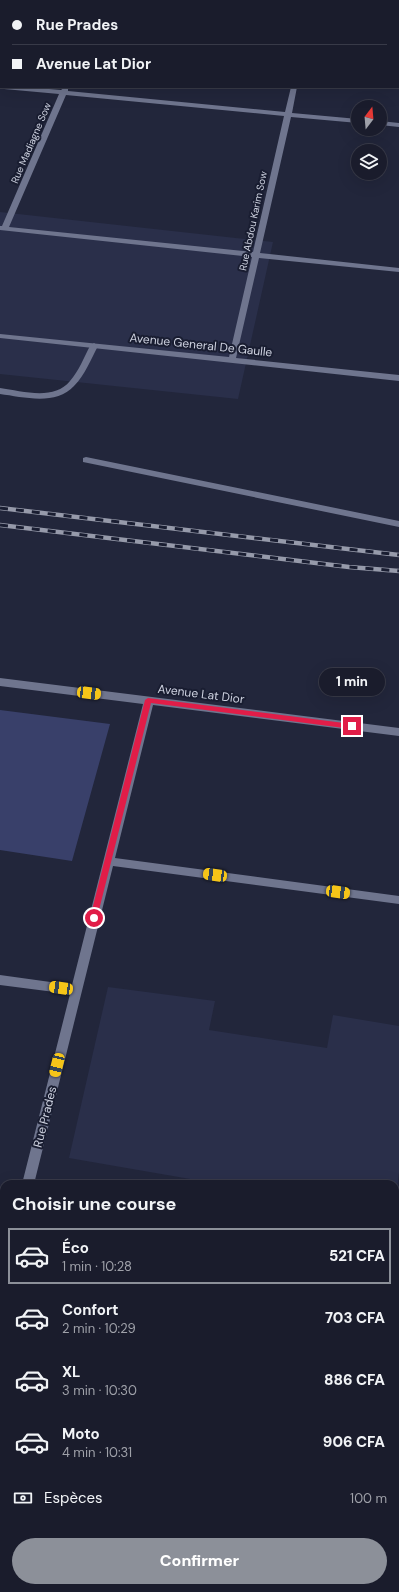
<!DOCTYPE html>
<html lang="fr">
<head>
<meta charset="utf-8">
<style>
  :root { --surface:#1a1c2c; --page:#272938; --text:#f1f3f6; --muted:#9fa1a9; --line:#383a48; --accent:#8c9099 }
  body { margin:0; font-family:"DM Sans",sans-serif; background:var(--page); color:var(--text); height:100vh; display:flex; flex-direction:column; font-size:15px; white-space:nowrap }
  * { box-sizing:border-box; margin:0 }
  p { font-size:13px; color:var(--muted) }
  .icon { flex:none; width:22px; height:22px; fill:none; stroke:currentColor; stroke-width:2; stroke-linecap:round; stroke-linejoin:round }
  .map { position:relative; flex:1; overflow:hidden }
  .details { position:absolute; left:0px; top:1180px; width:399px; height:412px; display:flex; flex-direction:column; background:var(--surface); border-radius:12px 12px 0 0; box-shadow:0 4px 16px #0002,0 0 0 1px var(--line) }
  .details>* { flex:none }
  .hud { position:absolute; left:0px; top:0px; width:399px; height:88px; box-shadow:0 4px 16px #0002,0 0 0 1px var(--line); display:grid; align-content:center; height:88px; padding:0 12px; background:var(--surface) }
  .needle { width:26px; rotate:16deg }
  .tools { position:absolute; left:351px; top:100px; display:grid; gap:8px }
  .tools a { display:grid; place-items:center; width:36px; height:36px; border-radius:50%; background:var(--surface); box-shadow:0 4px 16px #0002,0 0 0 1px var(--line); font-size:20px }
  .end { position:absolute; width:18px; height:18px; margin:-9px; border:5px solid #e11d48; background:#fff; box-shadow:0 0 0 2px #fff }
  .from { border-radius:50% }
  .bubble { position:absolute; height:28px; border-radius:14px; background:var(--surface); box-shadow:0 4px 16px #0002,0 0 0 1px var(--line); font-size:13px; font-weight:800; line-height:28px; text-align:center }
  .car { position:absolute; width:12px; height:24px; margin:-12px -6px; border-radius:5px; box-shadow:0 0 3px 1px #0007; background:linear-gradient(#f5c518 24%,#345 0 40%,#f5c518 0 76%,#345 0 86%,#f5c518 0) }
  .hud b { display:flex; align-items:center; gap:14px; height:38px; font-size:15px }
  .hud b+b { border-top:1px solid var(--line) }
  .hud i { width:10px; height:10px; background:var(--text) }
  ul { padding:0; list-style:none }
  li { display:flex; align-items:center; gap:12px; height:56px; margin:0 8px 6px; padding:0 4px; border:2px solid transparent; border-radius:0px }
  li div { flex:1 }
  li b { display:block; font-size:15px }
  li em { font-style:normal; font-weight:800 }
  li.current { border-color:var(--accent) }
  li>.icon { width:36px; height:36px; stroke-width:1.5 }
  h2 { padding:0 12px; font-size:18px; line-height:48px }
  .pay { display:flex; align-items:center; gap:10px; height:44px; padding:0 12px; font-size:15px }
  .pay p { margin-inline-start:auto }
  .action { display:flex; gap:8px; margin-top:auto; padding:8px 12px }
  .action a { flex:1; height:46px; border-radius:24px; background:var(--accent); color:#fff; font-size:16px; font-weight:800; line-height:46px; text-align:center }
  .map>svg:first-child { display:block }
  .built { fill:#2a2f4a }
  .green { fill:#39406a }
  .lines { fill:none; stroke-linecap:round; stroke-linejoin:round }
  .service { fill:#6f758e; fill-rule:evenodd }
  .minor { fill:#6f758e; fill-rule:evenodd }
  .rail-casing { stroke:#969aaa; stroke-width:4.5 }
  .rail { stroke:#191d31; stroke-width:3; stroke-dasharray:8; stroke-linecap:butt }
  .route { fill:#e11d48 }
  .labels { text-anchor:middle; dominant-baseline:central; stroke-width:4; stroke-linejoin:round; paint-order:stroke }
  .far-street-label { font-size:10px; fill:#cdd1df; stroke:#191d31 }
  .street-label { font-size:12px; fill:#cdd1df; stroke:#191d31 }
</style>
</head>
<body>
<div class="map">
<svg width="399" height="1592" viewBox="0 0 399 1592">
  <rect width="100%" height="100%" fill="#22263b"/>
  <!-- built -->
  <path class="built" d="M 0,212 L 273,242 L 238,399 L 0,374 Z
    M 108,987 L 215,1001 L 209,1030 L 327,1048 L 333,1015 L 399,1026 L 399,1172 L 397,1190 L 395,1191 L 395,1184 L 219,1184 L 69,1158 Z"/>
  <!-- green -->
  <path class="green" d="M 0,710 L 110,724 L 72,861 L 0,850 Z
    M 4,1406 L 4,1588 L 348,1588 L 348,1592 L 0,1592 L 0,1421 Z"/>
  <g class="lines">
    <!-- service -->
    <path class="service" d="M 94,343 L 98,346 C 91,359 85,375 74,386 C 56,406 23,397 0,394 L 0,388 C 22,391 54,401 70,381 C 79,371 84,357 90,346 Z
      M 86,457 L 399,521 L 399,527 L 83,462 L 83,458 Z"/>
    <!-- minor -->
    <path class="minor" d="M 97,0 L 104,0 L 97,1 Z
      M 312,0 L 319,0 L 312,1 Z
      M 361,0 L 380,0 L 380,1 L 361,1 Z
      M 398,1 L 399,1 L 399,5 L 398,5 Z
      M 1,87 L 25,87 L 61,90 L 65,87 L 68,89 L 68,91 L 285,112 L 291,87 L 297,87 L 292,113 L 358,119 L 358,123 L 291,117 L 260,253 L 399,268 L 399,272 L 259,258 L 236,358 L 399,375 L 399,381 L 0,338 L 0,334 L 229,357 L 252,257 L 0,230 L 0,226 L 2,226 L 59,94 L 4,89 ZM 66,95 L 284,116 L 253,252 L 9,227 Z
      M 380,121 L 399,123 L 399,127 L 380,125 Z
      M 0,678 L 399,728 L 399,736 L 153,705 L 115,858 L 399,896 L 399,904 L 113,866 L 34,1184 L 22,1184 L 70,994 L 0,985 L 0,975 L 72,985 L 143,704 L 0,686 Z
      M 395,1257 L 399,1258 L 399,1270 L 395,1269 Z
      M 4,1273 L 4,1299 L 0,1301 L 0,1275 Z
      M 399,1485 L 399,1538 L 395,1540 L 395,1487 Z
      M 395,1584 L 397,1588 L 396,1592 L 382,1592 L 383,1588 L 395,1588 Z"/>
    <defs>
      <path id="rail" d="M 0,508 L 399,555
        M 0,525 L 349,567 L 399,571"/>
    </defs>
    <!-- rail casing -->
    <use href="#rail" class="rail-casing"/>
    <!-- rail -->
    <use href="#rail" class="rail"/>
  </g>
  <!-- route -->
  <path class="route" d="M 148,698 L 352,724 L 355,726 L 352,729 L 151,703 L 97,918 L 94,921 L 90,918 L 145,700 Z"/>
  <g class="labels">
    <!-- far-street labels -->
    <g class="far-street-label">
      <text transform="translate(31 143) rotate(-67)">Rue Madiagne Sow</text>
      <text transform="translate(253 221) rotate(-78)">Rue Abdou Karim Sow</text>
    </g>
    <!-- street labels -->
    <g class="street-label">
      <text transform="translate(201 345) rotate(6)">Avenue General De Gaulle</text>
      <text transform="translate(201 694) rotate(7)">Avenue Lat Dior</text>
      <text transform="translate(45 1117) rotate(-76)">Rue Prades</text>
    </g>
  </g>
</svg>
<div class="tools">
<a><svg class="needle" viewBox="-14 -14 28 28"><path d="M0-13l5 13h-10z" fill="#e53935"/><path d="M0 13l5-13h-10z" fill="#9fa1a9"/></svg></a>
<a><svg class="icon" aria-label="layers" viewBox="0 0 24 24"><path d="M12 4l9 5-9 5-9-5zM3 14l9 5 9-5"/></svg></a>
</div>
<i class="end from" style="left:94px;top:918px"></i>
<i class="end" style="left:352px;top:726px"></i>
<div class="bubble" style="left:319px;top:668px;width:66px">1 min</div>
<i class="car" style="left:89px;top:693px;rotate:97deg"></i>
<i class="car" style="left:215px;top:875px;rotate:278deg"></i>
<i class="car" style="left:338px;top:892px;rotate:98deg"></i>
<i class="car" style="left:61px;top:988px;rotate:278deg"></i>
<i class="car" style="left:57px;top:1065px;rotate:194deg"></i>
<div class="hud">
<b><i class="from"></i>Rue Prades</b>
<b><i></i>Avenue Lat Dior</b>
</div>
<section class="details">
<h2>Choisir une course</h2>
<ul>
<li class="current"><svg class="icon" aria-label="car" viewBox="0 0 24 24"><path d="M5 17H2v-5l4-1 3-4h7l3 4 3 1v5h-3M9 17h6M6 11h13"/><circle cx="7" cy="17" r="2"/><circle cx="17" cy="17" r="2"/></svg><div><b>Éco</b><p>1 min · 10:28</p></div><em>521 CFA</em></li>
<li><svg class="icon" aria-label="car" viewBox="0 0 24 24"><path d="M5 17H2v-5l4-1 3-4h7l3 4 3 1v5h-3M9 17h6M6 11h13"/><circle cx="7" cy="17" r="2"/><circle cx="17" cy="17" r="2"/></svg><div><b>Confort</b><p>2 min · 10:29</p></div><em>703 CFA</em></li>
<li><svg class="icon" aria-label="car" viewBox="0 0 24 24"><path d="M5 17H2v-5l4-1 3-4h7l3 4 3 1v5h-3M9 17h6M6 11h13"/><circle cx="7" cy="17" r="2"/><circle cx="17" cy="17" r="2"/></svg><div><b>XL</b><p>3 min · 10:30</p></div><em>886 CFA</em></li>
<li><svg class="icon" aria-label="car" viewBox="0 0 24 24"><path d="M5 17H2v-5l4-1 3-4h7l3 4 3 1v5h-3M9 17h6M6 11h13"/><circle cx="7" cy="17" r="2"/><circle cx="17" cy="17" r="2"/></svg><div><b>Moto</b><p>4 min · 10:31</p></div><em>906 CFA</em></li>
</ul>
<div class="pay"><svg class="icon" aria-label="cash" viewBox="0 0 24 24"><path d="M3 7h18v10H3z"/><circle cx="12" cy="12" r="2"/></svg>Espèces<p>100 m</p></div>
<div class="action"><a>Confirmer</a></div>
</section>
</div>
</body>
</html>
